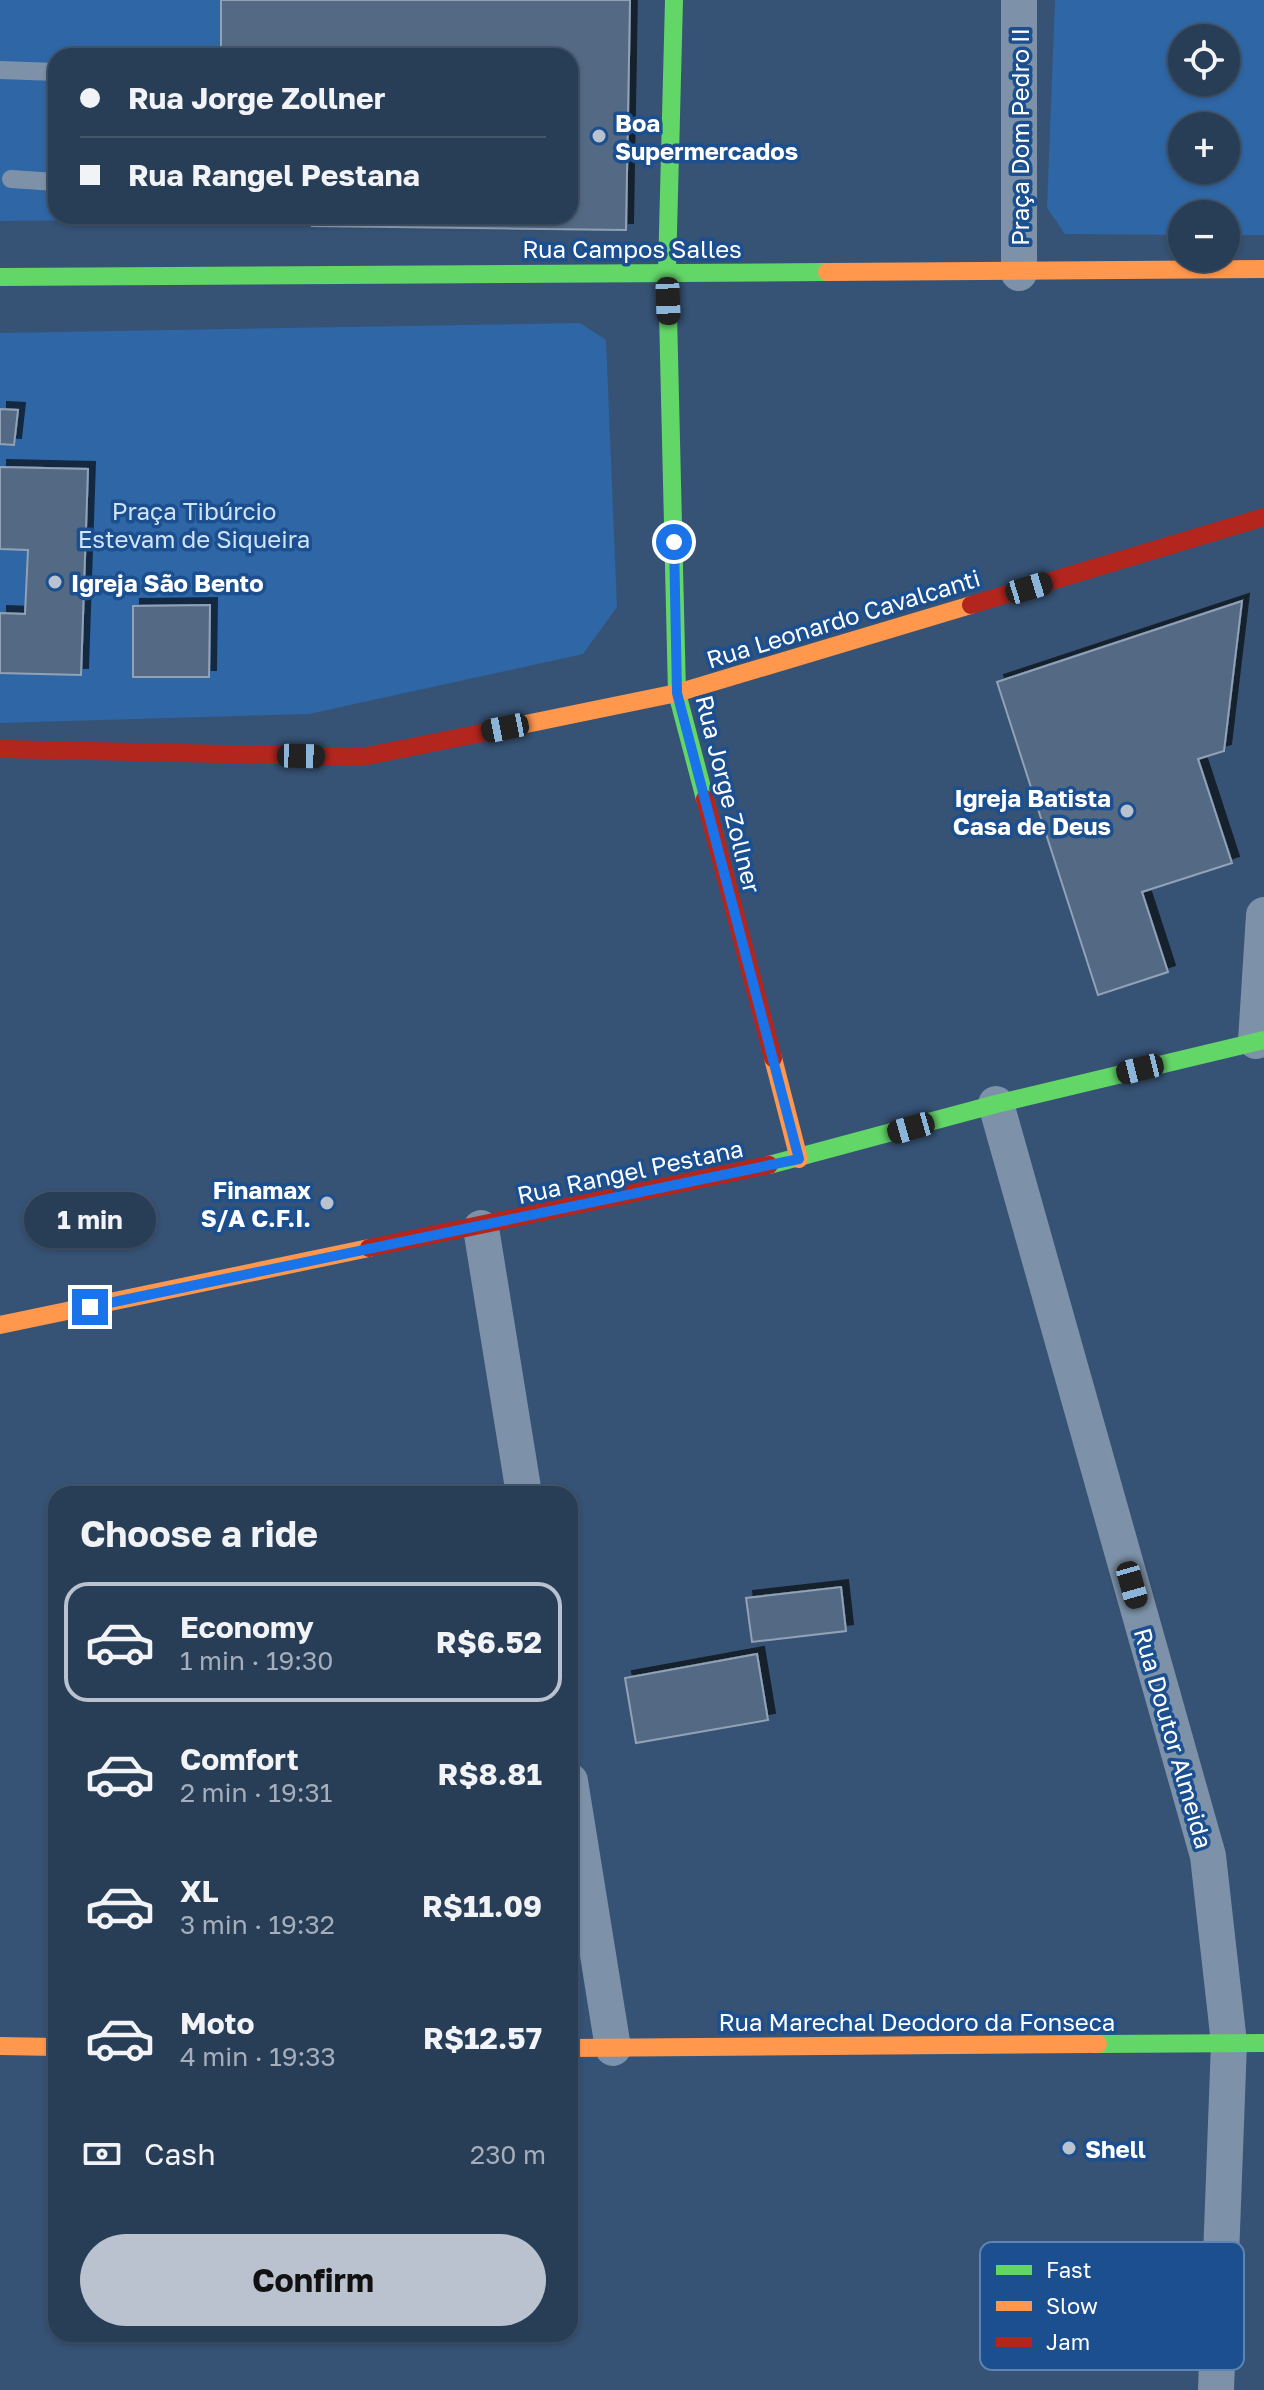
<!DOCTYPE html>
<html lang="en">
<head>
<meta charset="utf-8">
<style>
  :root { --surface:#283e57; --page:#344961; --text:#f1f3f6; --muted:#a5aeba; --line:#44576d; --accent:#b9c2ce }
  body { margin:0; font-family:"Golos Text",sans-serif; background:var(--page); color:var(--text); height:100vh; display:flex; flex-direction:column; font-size:30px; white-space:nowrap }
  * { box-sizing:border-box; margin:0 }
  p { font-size:26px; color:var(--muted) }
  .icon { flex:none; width:44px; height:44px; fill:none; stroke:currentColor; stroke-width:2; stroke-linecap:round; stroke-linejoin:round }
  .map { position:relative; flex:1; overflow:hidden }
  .drawer { position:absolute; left:48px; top:1486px; width:530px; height:856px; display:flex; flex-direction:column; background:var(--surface); border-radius:24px; box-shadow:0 2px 6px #0004,0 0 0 2px var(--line) }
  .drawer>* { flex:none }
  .top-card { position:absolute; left:48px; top:48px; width:530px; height:176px; border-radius:24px; box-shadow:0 2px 6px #0004,0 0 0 2px var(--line); display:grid; align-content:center; height:176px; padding:0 32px; background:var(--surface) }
  .buttons { position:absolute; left:1168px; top:24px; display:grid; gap:16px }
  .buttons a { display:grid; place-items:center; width:72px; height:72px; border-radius:50%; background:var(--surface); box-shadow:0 2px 6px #0004,0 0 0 2px var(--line); font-size:40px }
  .end { position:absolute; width:36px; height:36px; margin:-18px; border:10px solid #1a73e8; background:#fff; box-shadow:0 0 0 4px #fff }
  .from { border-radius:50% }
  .bubble { position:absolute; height:56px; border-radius:28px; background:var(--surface); box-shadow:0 2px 6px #0004,0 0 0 2px var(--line); font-size:26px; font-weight:700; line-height:56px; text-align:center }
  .car { position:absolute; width:24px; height:48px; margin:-24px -12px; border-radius:10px; box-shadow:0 0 6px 2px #0007; background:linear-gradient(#222 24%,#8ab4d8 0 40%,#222 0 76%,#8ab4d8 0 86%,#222 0) }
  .top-card b { display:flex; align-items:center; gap:28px; height:76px; font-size:30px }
  .top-card b+b { border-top:2px solid var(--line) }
  .top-card i { width:20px; height:20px; background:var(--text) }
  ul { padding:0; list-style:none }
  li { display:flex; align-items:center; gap:24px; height:120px; margin:0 16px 12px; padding:0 16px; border:4px solid transparent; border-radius:24px }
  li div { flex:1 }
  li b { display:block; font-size:30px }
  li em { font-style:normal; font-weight:700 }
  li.on { border-color:var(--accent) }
  li>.icon { width:72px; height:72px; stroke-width:1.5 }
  h2 { padding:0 32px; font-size:36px; line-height:96px }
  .pay { display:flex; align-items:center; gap:20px; height:88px; padding:0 32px; font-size:30px }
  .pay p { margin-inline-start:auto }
  .primary-button { display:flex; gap:16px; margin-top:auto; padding:16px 32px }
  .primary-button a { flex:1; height:92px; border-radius:48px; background:var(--accent); color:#111; font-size:32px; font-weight:700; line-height:92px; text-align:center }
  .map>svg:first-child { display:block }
  .green { fill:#2f66a5; fill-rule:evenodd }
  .building { fill:#526984; stroke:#92a2b6; stroke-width:2; filter:url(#shadow) }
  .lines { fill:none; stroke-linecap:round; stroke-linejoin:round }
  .lane { stroke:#7d92a8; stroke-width:18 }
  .street { stroke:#7d92a8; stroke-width:36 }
  .fast { stroke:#63d668; stroke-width:18 }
  .slow { stroke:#ff974d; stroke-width:18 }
  .jam { stroke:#b3261e; stroke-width:18 }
  .route { stroke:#1a73e8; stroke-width:10 }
  .poi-dot { fill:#b9c2ce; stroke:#1b4f8f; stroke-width:3 }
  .labels { text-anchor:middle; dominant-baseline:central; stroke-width:7; stroke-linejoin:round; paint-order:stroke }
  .poi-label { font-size:24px; font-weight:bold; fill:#fff; stroke:#1b4f8f; text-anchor:start }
  .street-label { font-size:24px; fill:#fff; stroke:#1b4f8f }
  .park-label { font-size:24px; fill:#cfe3fa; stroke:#1b4f8f }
  .key { fill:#1b4f8f; stroke:#5f84b1; stroke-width:2 }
  .key-label { font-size:22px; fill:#fff }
</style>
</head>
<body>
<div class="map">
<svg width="1264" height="2390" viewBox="0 0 1264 2390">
  <defs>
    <filter id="shadow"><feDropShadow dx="7" dy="-7" stdDeviation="0" flood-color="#0009"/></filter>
  </defs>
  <rect width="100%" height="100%" fill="#365274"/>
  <!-- green -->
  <path class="green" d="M 0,0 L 220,0 L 220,56 L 56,56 L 56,216 L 218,216 L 218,219 L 0,221 Z
    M 1055,0 L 1264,0 L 1264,235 L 1226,235 L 1226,214 L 1182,214 L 1182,235 L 1065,234 L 1047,208 ZM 1182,38 L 1226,38 L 1226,82 L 1182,82 ZM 1226,126 L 1226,170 L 1182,170 L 1182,126 Z
    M 580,323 L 606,340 L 617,607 L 583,654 L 309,714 L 0,723 L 0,333 Z"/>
  <!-- building -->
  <path class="building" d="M 221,0 L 630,0 L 626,230 L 312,226 L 313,216 L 570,216 L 570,56 L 221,56 Z
    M 0,409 L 18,410 L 14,445 L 0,444 Z
    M 0,467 L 88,469 L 81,675 L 0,673 L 0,613 L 25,614 L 28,550 L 0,549 Z
    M 1242,601 L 1224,751 L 1198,759 L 1232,863 L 1142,892 L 1168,972 L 1098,995 L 997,682 Z
    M 210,605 L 209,677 L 133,677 L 133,606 Z
    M 841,1587 L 846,1631 L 752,1642 L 746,1598 Z
    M 757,1654 L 768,1720 L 636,1743 L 625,1678 Z"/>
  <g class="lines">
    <!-- lane -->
    <path class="lane" d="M 0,70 L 56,72
      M 11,179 L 56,182"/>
    <!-- street -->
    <path class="street" d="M 1019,273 L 1019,0
      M 1256,1041 L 1264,915
      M 996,1104 L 1208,1856 L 1229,2043 L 1216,2390
      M 481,1228 L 524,1494
      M 570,1781 L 613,2048"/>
    <!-- fast -->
    <path class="fast" d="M 674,0 L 667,271 L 677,693 L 705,799
      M 0,277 L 827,272
      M 769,1165 L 996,1104 L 1264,1040
      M 1098,2044 L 1264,2043"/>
    <!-- slow -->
    <path class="slow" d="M 827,272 L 1264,269
      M 507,728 L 677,693 L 971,605
      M 773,1058 L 799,1159
      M 0,1325 L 369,1248
      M 0,2046 L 56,2047
      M 570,2048 L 1098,2044"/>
    <!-- jam -->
    <path class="jam" d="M 971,605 L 1264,517
      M 0,749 L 362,757 L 507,728
      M 705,799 L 773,1058
      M 369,1248 L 769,1165"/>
  </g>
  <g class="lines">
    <!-- route -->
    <path class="route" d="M 90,1307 L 799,1159 L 677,693 L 674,542"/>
  </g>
  <!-- markers -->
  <g class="poi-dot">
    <circle cx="599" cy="136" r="8"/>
    <circle cx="55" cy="582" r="8"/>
    <circle cx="1127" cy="811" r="8"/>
    <circle cx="327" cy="1203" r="8"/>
    <circle cx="1069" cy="2148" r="8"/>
  </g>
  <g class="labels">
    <!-- poi labels -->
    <g class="poi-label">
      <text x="615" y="122">Boa<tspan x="615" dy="28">Supermercados</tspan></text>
      <text x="71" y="582">Igreja São Bento</text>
      <text x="1111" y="797" text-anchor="end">Igreja Batista<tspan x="1111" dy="28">Casa de Deus</tspan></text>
      <text x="311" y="1189" text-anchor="end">Finamax<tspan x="311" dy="28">S/A C.F.I.</tspan></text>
      <text x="1085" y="2148">Shell</text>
    </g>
    <!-- street labels -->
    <g class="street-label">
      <text transform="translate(1019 137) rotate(-90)">Praça Dom Pedro II</text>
      <text x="632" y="248">Rua Campos Salles</text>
      <text transform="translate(843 618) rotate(-17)">Rua Leonardo Cavalcanti</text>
      <text transform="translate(729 794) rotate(76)">Rua Jorge Zollner</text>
      <text transform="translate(630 1171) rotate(-12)">Rua Rangel Pestana</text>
      <text transform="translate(1174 1738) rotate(74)">Rua Doutor Almeida</text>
      <text x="917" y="2021">Rua Marechal Deodoro da Fonseca</text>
    </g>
    <!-- park labels -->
    <g class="park-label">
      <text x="194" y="510">Praça Tibúrcio<tspan x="194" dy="28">Estevam de Siqueira</tspan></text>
    </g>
  </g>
  <!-- legend -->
  <rect x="980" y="2242" width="264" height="128" rx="12" class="key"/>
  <rect x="996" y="2265" width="36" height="10" fill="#63d668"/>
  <rect x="996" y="2301" width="36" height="10" fill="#ff974d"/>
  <rect x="996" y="2337" width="36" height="10" fill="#b3261e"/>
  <g class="key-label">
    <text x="1046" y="2278">Fast</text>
    <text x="1046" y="2314">Slow</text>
    <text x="1046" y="2350">Jam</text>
  </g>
</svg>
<div class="buttons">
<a><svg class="icon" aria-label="locate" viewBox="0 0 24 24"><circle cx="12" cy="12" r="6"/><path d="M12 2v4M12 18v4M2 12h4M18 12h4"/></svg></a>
<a>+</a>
<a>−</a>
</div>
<i class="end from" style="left:674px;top:542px"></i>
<i class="end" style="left:90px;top:1307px"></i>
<div class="bubble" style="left:24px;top:1192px;width:132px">1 min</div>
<i class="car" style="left:668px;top:301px;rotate:178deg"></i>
<i class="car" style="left:1029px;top:588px;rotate:73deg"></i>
<i class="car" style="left:505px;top:728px;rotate:259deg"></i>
<i class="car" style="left:301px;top:756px;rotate:91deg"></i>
<i class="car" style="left:1140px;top:1069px;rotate:256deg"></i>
<i class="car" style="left:911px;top:1128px;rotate:254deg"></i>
<i class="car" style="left:1132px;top:1585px;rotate:164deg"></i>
<div class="top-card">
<b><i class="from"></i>Rua Jorge Zollner</b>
<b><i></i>Rua Rangel Pestana</b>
</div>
<section class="drawer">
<h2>Choose a ride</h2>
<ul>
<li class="on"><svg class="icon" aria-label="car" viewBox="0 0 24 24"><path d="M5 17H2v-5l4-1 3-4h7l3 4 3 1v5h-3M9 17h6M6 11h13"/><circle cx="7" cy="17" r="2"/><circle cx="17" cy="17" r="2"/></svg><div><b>Economy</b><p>1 min · 19:30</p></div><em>R$6.52</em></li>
<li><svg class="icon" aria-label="car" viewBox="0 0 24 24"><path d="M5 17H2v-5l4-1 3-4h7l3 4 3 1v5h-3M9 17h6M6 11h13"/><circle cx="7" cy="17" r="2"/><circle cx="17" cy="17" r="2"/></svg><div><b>Comfort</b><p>2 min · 19:31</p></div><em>R$8.81</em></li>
<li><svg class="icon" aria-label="car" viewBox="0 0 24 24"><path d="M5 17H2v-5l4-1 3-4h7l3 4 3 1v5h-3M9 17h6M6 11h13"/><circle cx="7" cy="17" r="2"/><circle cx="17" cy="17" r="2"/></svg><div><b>XL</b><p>3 min · 19:32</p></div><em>R$11.09</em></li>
<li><svg class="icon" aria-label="car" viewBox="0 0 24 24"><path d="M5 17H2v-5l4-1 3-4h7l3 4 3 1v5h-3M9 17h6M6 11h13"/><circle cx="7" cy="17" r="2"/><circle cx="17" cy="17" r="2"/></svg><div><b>Moto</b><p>4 min · 19:33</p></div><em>R$12.57</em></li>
</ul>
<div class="pay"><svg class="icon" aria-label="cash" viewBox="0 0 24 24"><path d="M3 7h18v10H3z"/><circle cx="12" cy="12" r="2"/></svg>Cash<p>230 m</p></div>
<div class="primary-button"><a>Confirm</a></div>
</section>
</div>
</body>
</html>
